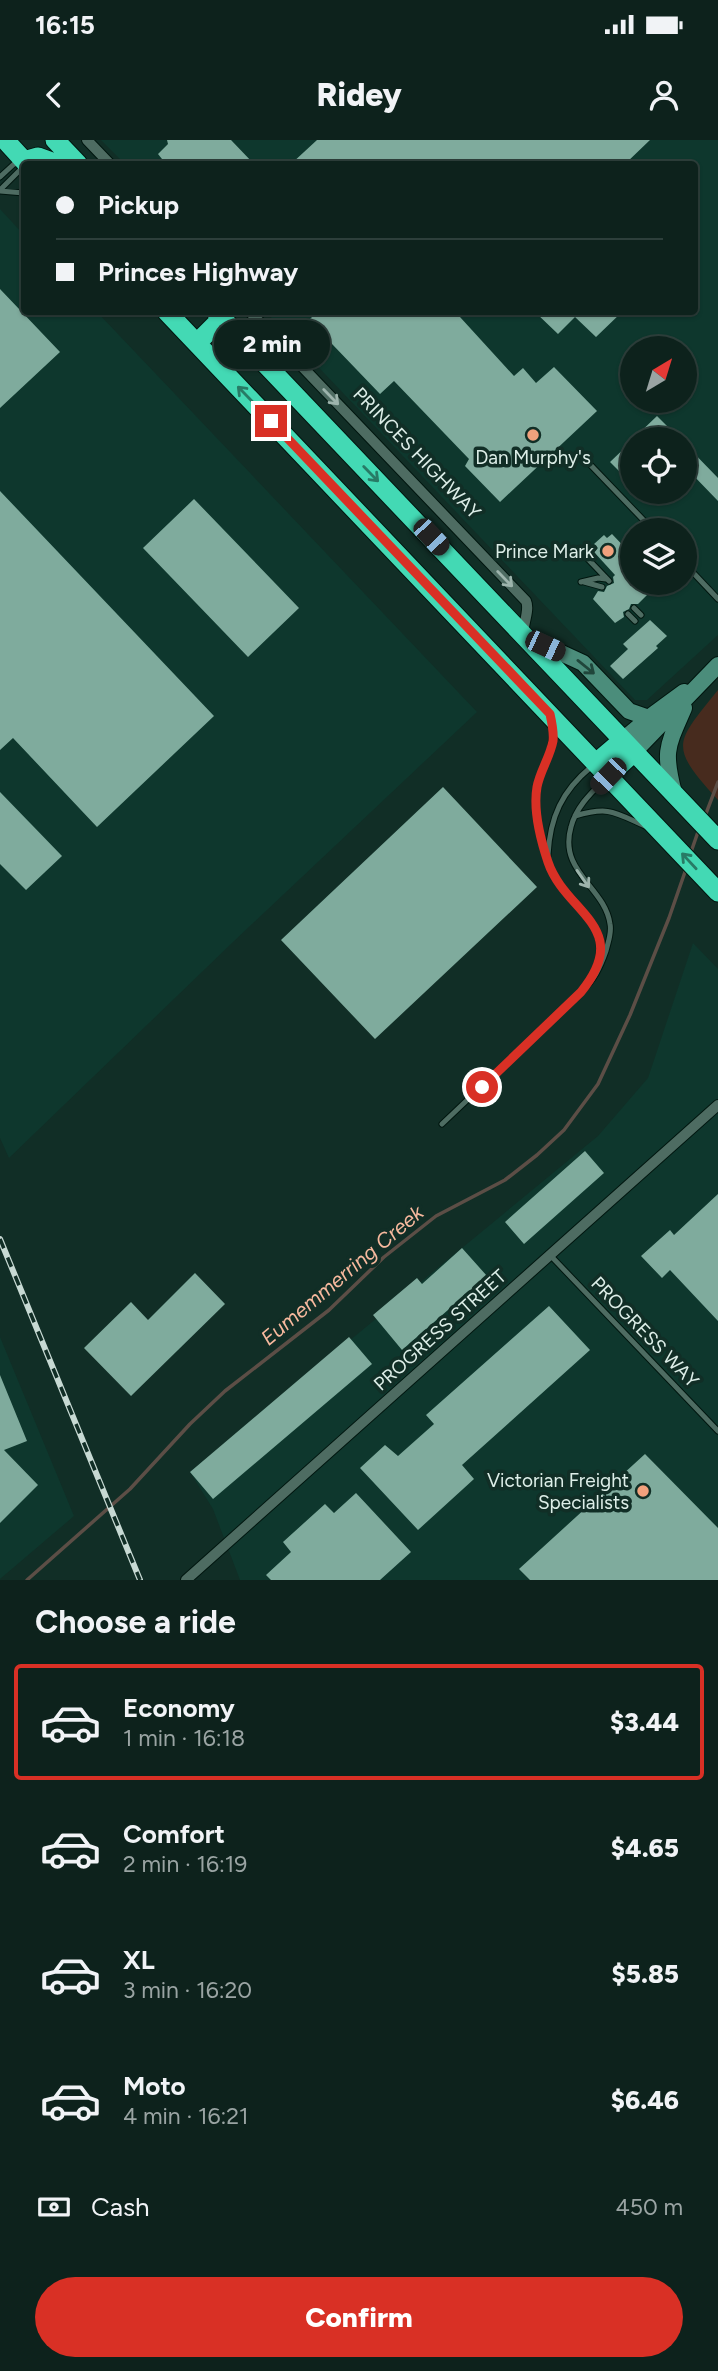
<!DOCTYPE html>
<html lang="en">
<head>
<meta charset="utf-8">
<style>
  :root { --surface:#0d221c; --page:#162a25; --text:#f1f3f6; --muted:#9aa4a3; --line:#2d3f3b; --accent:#d93025 }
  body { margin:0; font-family:Figtree,sans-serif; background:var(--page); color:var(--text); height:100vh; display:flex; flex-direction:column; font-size:26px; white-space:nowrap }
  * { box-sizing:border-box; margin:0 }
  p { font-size:23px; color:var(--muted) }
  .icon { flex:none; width:38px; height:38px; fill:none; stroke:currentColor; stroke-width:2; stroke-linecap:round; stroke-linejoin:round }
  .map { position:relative; height:1440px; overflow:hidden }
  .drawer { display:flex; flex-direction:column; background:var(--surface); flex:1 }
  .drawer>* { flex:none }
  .top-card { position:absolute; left:21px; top:21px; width:677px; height:154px; border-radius:7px; box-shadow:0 2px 5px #0004,0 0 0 2px var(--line); display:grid; align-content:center; height:154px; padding:0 35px; background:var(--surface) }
  .needle { width:46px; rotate:38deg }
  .buttons { position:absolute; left:620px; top:196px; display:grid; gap:14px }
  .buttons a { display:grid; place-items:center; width:77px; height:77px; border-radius:50%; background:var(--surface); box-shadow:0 2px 5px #0004,0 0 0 2px var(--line); font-size:35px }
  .end { position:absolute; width:32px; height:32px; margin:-16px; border:9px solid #d93025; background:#fff; box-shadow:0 0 0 4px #fff }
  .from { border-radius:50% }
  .bubble { position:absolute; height:49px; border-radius:24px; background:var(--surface); box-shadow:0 2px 5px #0004,0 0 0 2px var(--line); font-size:23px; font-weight:800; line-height:49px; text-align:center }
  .car { position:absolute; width:21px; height:42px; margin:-21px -10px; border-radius:9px; box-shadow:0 0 5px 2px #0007; background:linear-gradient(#222 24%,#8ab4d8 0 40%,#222 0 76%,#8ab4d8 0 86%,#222 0) }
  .top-card b { display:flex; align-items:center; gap:24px; height:66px; font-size:26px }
  .top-card b+b { border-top:2px solid var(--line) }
  .top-card i { width:18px; height:18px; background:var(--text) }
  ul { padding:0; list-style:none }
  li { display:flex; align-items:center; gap:21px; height:116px; margin:0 14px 10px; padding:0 21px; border:4px solid transparent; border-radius:7px }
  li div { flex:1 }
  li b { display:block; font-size:26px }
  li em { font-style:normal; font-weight:800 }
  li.selected { border-color:var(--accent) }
  li>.icon { width:63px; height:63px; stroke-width:1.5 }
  h2 { padding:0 35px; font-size:32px; line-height:84px }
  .pay { display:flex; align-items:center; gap:18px; height:77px; padding:0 35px; font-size:26px }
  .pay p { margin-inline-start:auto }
  .cta { display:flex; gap:14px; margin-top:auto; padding:14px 35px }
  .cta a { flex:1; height:80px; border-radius:42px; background:var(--accent); color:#fff; font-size:28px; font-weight:800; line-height:80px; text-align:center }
  .status { display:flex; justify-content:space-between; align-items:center; height:49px; padding:0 35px; background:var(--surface); direction:ltr }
  .status svg { height:19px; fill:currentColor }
  header { display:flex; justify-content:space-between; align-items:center; height:91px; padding:0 35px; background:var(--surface); font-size:32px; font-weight:800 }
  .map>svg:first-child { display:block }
  .built { fill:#0e372d; fill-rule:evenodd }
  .green { fill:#472b1e }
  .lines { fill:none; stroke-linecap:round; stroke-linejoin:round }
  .stream { stroke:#5c4e46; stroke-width:3.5 }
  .building { fill:#7fab9d }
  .lane-casing { stroke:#00160f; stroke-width:7 }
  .street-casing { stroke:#00160f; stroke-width:12 }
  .secondary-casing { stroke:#00160f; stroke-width:18 }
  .highway-casing { stroke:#00160f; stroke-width:21 }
  .lane { stroke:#4e6c62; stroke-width:5 }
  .street { stroke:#4e6c62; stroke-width:10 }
  .secondary { stroke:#4b8d7b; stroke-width:16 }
  .highway { stroke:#43d9b4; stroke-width:19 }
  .rail-casing { stroke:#c7d9d3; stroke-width:6 }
  .rail { stroke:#112e26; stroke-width:3.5; stroke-dasharray:10; stroke-linecap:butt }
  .oneway { stroke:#287b66 }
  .oneway2 { stroke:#9db4ac }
  .oneway3 { stroke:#20463b }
  .route { stroke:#d93025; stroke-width:9 }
  .poi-dot { fill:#f1a17d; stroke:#112e26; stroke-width:2.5 }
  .labels { text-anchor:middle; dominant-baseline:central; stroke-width:7; stroke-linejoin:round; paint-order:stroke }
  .street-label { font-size:19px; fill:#ddeee8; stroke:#112e26 }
  .poi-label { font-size:19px; fill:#ddeee8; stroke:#112e26; text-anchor:end }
  .water-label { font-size:21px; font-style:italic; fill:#f7b99e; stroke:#112e26 }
</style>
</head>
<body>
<div class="status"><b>16:15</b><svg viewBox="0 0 49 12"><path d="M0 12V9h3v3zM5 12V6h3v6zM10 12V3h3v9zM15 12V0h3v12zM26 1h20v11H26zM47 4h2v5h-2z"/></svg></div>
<header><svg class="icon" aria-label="back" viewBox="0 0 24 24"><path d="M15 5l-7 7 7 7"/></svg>Ridey<svg class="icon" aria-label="person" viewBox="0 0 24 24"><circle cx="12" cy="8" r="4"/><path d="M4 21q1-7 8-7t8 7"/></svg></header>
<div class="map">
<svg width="718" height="1440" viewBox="0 0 718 1440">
  <rect width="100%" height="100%" fill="#112e26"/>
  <!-- built -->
  <path class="built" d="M 101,0 L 718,0 L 718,495 L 647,560 L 635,560 L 266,172 L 695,172 L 695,24 L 125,24 ZM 632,208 L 684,208 L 684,261 L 632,261 ZM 632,299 L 684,299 L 684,352 L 632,352 ZM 632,390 L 684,390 L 684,443 L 632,443 Z
    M 0,69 L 24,95 L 24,172 L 97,172 L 477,572 L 233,802 L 9,1018 L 0,998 Z
    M 693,803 L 718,829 L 718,1440 L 240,1440 L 213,1369 L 190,1332 L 598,996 L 648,938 Z
    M 0,1197 L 74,1376 L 0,1439 Z"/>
  <!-- green -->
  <path class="green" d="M 718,550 L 718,660 C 668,605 675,604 718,550 Z"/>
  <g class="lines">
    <!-- stream -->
    <path class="stream" d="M 705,676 L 718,642
      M 691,712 L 699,689
      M 27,1440 L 130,1349 L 190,1284 L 225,1251 L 329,1170 L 384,1117 L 436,1076 L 505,1040 L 537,1015 L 564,990 L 598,944 L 630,875 L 669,778 L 686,729"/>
  </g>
  <!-- building -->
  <path class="building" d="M 167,0 L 231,0 L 254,24 L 166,24 L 158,14 L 168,4 Z
    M 317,0 L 650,0 L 625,24 L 291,24 Z
    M 0,149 L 60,212 L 0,268 Z
    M 317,172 L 466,172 L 460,177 L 514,236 L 523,228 L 536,243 L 554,227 L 597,271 L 500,362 L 465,326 L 469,319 L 394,241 L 380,254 L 309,180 Z
    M 535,172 L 622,172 L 596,197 L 575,177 L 558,194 Z
    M 657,276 L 680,299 L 633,299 Z
    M 632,301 L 632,344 L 610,322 Z
    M 684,303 L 718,338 L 718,361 L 690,332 L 684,337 Z
    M 0,351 L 214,576 L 97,687 L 13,598 L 0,610 Z
    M 639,352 L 668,352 L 652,365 Z
    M 194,359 L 299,468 L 248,517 L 143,408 Z
    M 612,394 L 632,415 L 632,443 L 647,443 L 653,449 L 638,464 L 631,464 L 629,469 L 623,472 L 624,477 L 615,483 L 593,459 L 598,451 L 604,452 L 607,446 L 614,443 L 613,437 L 615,435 L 594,412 L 598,408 L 594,404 L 604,395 L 607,398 Z
    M 650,480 L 667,496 L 656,506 L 658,508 L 623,539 L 610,526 L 628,509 L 623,504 Z
    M 443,647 L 537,747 L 375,899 L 281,800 Z
    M 0,652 L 62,716 L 26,750 L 0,724 Z
    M 585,1011 L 604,1033 L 524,1104 L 505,1082 Z
    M 718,1054 L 718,1181 L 670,1130 L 662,1138 L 641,1116 L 670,1090 L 674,1095 Z
    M 462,1108 L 487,1136 L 402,1210 L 373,1175 L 417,1138 L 422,1144 Z
    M 195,1133 L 225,1164 L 131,1256 L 84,1208 L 131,1162 L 148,1180 Z
    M 549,1166 L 590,1210 L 462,1325 L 474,1339 L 418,1390 L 360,1328 L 385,1305 L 398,1316 L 434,1284 L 426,1275 Z
    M 349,1197 L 372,1224 L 213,1359 L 190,1332 Z
    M 0,1235 L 27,1301 L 4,1310 L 38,1345 L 0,1383 Z
    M 645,1314 L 718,1388 L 718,1440 L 530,1440 L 519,1429 Z
    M 356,1353 L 411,1412 L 380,1440 L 271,1440 L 266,1435 L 291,1412 L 283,1402 L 325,1364 L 334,1373 Z"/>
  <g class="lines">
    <defs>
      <path id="lane" d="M 0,37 L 14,24 L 21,22
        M 0,50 L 23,27
        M 0,51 L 24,53
        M 580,314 L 653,390
        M 586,417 L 609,441
        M 684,423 L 718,459
        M 581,442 L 598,438 L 606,439
        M 584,442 L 602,447
        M 634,468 L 641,475
        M 628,474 L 635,481
        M 552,587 C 555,607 543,625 538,644 C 532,664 542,704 549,724 C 563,763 611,776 597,826
        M 575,676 C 609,666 614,672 645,686
        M 548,715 C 550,677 562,651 591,627
        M 442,984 L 581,852 C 594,840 600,828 606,811 C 608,802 612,793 610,784 C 605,747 558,732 571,687 C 576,667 591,653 605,639
        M 550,1115 L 718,1291"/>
      <path id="street" d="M 87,0 L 110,24
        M 250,172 L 526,461 C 530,470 523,484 523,495
        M 186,1440 L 718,965"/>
      <path id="secondary" d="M 531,499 L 583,523 L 629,571 L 649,578
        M 623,600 L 654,574 L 684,552
        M 634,612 L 718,525
        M 674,653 C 663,611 667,607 684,568"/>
      <path id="highway" d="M 5,0 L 27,24
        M 55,0 L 78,24
        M 24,21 L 38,17 L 57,24
        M 167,172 L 718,752
        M 216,172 L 718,700
        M 197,203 L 222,178
        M 596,623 L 623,600
        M 608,636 L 634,612"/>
    </defs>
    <!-- lane casing -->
    <use href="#lane" class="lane-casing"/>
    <!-- street casing -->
    <use href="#street" class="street-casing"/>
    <!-- secondary casing -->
    <use href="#secondary" class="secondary-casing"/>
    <!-- highway casing -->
    <use href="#highway" class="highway-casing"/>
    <!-- lane -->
    <use href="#lane" class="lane"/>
    <!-- street -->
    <use href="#street" class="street"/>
    <!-- secondary -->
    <use href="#secondary" class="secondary"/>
    <!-- highway -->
    <use href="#highway" class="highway"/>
    <defs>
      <path id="rail" d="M 0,1099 L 140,1440"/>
    </defs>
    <!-- rail casing -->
    <use href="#rail" class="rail-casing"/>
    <!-- rail -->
    <use href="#rail" class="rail"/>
  </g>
  <!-- one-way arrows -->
  <defs><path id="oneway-shaft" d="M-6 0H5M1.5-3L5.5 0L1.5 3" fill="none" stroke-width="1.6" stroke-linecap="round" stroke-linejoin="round" transform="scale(1.75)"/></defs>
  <g class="oneway">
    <use href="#oneway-shaft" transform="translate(245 254) rotate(-134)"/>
    <use href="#oneway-shaft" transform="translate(371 334) rotate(46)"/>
    <use href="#oneway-shaft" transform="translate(689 721) rotate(-133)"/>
  </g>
  <g class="oneway2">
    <use href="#oneway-shaft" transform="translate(331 257) rotate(46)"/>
    <use href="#oneway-shaft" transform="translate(505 439) rotate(46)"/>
    <use href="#oneway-shaft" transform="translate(583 739) rotate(55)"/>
  </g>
  <use class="oneway3" href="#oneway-shaft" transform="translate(586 527) rotate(39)"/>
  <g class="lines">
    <!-- route -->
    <path class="route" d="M 271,281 L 550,574 C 552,583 554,593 553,601 C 550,617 540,631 537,647 C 533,670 541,701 548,722 C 565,773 634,787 581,852 L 482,947"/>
  </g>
  <!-- markers -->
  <g class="poi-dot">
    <circle cx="533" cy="295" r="7"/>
    <circle cx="608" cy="411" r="7"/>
    <circle cx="643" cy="1351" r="7"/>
  </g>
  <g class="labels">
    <!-- street labels -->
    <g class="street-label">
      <text transform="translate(417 313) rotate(46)">PRINCES HIGHWAY</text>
      <text transform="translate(440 1190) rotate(-42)">PROGRESS STREET</text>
      <text transform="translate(645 1192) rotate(46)">PROGRESS WAY</text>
    </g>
    <!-- poi labels -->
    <g class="poi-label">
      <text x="533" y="317" text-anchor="middle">Dan Murphy's</text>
      <text x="594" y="411">Prince Mark</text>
      <text x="629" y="1340">Victorian Freight<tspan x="629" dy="22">Specialists</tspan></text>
    </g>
    <!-- water labels -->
    <g class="water-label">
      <text transform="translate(342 1135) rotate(-40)">Eumemmerring Creek</text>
    </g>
  </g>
</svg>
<div class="buttons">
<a><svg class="needle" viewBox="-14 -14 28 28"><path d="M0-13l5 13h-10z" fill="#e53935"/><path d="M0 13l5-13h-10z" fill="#9aa4a3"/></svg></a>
<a><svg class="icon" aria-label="locate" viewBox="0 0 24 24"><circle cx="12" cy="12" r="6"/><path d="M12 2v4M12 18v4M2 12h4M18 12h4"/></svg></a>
<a><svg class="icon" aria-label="layers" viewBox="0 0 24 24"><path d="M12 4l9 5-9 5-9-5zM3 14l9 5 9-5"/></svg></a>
</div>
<i class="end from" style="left:482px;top:947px"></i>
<i class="end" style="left:271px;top:281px"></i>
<div class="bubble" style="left:214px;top:180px;width:116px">2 min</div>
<i class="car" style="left:431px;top:397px;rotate:137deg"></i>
<i class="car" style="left:545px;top:506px;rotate:115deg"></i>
<i class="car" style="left:608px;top:636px;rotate:224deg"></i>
<div class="top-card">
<b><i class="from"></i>Pickup</b>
<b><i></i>Princes Highway</b>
</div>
</div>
<section class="drawer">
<h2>Choose a ride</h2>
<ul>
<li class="selected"><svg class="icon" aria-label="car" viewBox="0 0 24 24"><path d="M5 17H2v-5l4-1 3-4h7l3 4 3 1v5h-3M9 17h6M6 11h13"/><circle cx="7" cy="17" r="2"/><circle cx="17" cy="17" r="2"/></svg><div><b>Economy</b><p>1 min · 16:18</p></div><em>$3.44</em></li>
<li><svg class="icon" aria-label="car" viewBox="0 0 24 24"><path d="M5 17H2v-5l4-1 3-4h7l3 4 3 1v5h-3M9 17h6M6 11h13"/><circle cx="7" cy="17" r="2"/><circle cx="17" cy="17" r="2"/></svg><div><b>Comfort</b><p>2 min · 16:19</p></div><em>$4.65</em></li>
<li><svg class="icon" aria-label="car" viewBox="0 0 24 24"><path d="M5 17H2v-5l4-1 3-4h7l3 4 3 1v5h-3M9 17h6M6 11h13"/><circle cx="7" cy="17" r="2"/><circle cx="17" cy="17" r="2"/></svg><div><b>XL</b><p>3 min · 16:20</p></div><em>$5.85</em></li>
<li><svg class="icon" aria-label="car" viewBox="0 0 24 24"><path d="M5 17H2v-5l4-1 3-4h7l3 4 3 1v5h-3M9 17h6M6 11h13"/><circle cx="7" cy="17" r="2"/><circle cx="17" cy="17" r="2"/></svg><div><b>Moto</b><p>4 min · 16:21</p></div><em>$6.46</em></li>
</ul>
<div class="pay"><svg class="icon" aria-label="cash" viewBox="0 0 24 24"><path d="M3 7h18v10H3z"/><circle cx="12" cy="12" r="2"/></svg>Cash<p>450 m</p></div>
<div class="cta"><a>Confirm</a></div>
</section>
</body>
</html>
